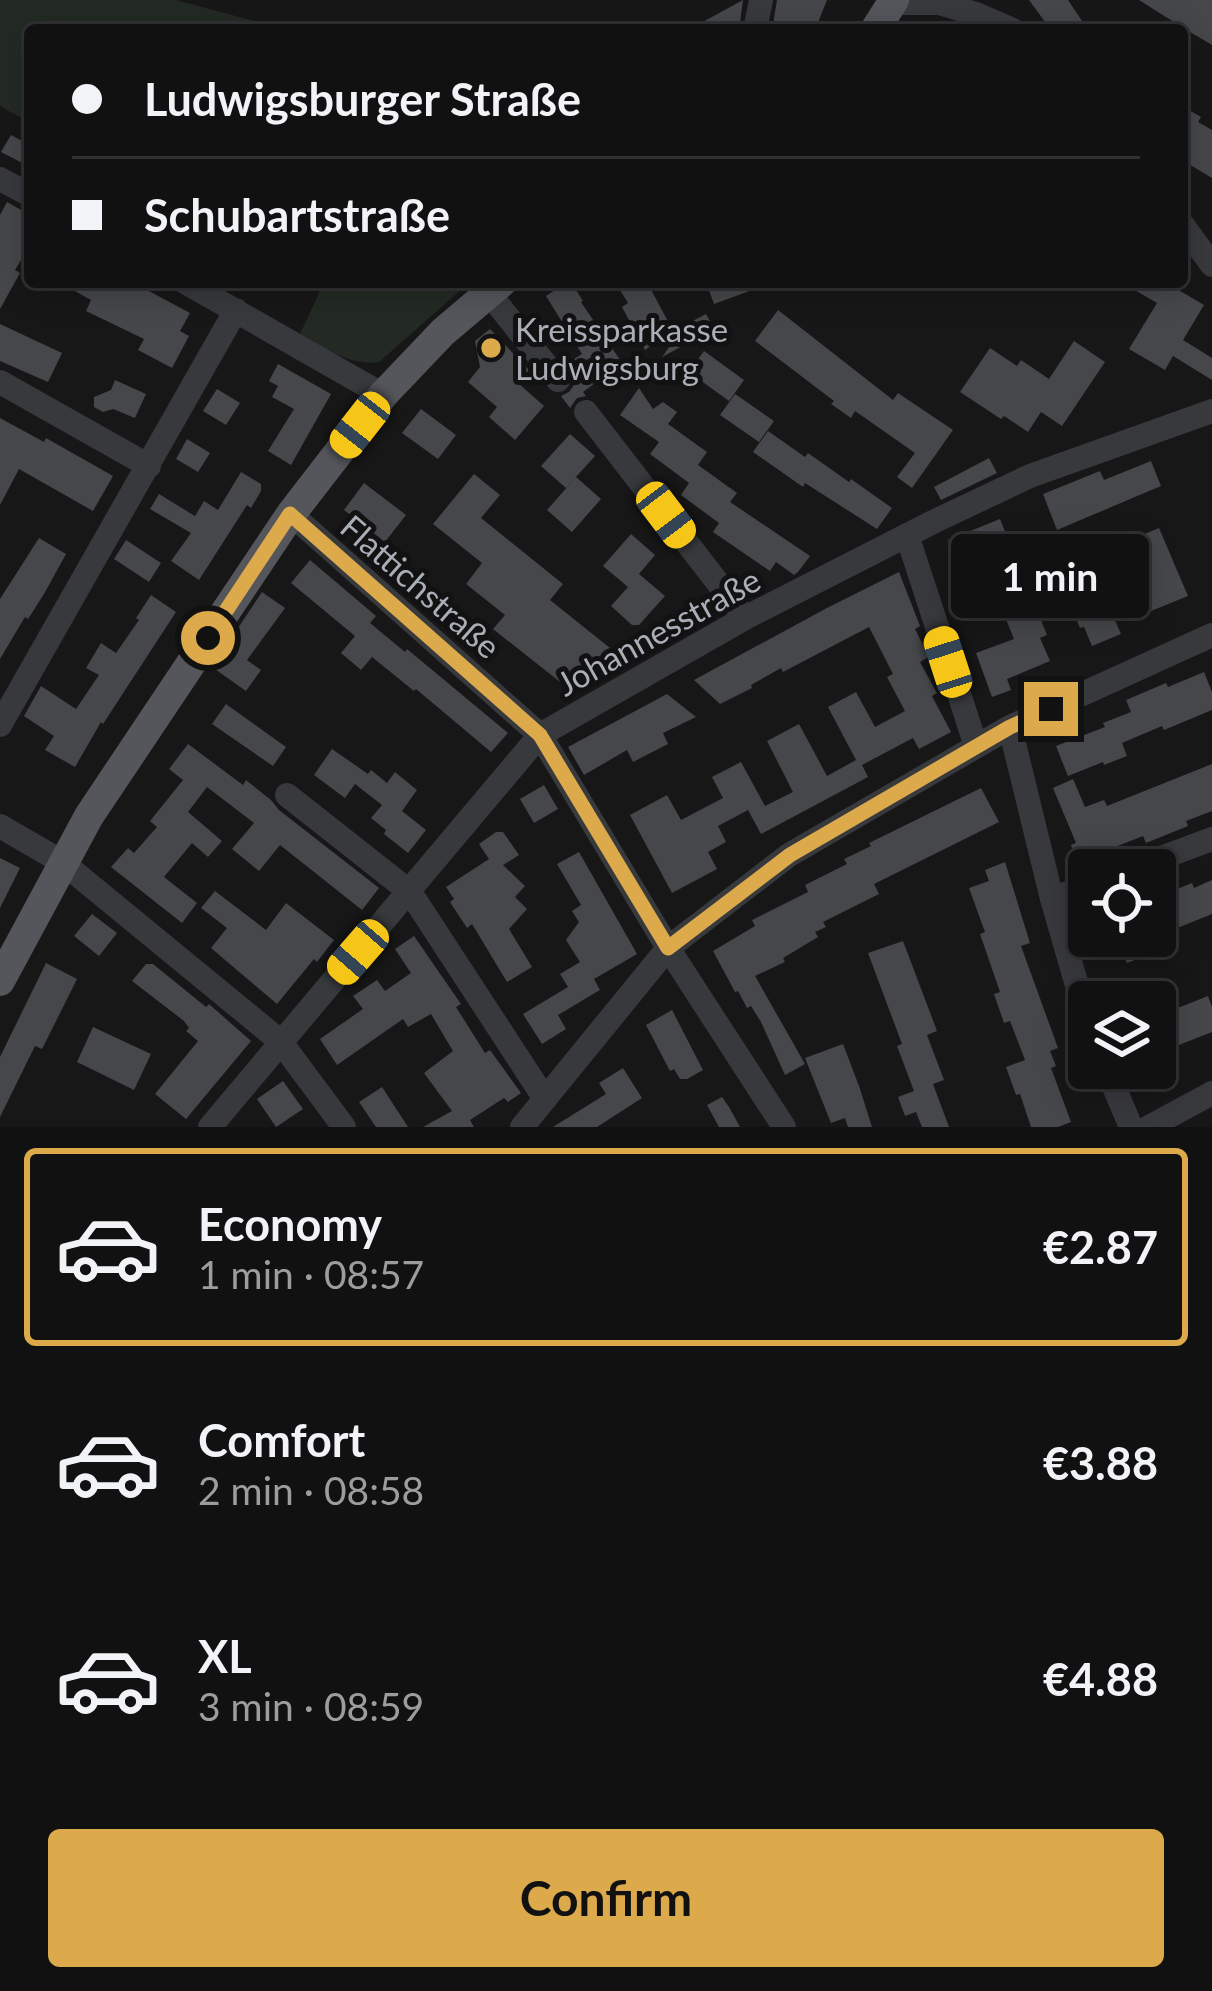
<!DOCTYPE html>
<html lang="en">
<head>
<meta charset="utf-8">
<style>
  :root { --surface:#111112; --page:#1a1a1b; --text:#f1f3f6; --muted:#9c9d9f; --line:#303132; --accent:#dcaa4b }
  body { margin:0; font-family:Lato,sans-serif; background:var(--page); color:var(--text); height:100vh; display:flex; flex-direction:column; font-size:45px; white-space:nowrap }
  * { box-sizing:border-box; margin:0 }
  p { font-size:39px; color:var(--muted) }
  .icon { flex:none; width:66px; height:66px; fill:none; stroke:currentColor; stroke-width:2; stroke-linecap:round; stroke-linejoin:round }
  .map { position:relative; height:1127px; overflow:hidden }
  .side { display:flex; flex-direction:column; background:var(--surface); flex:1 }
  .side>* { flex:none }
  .top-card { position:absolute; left:24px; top:24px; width:1164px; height:264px; border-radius:12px; box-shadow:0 6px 30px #0003,0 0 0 3px var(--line); display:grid; align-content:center; height:264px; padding:0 48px; background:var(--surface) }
  .buttons { position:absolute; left:1068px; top:849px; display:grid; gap:24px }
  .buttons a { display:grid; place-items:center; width:108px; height:108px; border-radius:12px; background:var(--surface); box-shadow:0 6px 30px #0003,0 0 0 3px var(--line); font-size:60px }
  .end { position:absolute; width:54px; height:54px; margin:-27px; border:15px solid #dcaa4b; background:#111; box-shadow:0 0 0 6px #111 }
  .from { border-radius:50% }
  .bubble { position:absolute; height:84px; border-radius:12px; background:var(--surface); box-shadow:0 6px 30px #0003,0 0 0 3px var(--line); font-size:39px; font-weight:700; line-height:84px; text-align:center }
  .car { position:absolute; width:36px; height:72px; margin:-36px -18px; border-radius:15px; box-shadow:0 0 9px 3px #0007; background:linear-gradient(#f5c518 24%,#345 0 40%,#f5c518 0 76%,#345 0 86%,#f5c518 0) }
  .top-card b { display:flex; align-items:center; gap:42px; height:114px; font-size:45px }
  .top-card b+b { border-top:3px solid var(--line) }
  .top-card i { width:30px; height:30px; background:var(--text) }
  ul { padding:21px 0 0; list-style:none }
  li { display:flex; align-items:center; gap:36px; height:198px; margin:0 24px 18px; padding:0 24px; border:6px solid transparent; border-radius:12px }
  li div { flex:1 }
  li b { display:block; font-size:45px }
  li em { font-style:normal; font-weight:700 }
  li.on { border-color:var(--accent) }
  li>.icon { width:108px; height:108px; stroke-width:1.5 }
  .primary-button { display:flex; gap:24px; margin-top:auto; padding:24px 48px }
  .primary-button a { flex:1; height:138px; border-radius:12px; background:var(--accent); color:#111; font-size:48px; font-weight:700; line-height:138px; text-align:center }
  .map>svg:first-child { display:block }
  .green { fill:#232a24 }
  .building { fill:#46474a }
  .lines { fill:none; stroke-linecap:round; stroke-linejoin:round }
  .minor { stroke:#38393d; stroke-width:24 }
  .major { stroke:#54565b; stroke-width:30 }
  .route { stroke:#dcaa4b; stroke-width:15 }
  .poi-dot { fill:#dcaa4b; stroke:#121213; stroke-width:4.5 }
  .labels { text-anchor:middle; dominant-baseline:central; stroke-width:10; stroke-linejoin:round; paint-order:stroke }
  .poi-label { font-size:33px; fill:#aaaeb6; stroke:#121213; text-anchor:start }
  .street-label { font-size:33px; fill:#aaaeb6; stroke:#121213 }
</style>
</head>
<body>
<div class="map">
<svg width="1212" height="1127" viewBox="0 0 1212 1127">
  <rect width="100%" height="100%" fill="#171718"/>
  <!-- green -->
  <path class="green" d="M 0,0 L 176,0 L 287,30 L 30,30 L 30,123 L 0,106 Z
    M 307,282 L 470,282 L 379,362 C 349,366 325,348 300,334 L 320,291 Z"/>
  <!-- building -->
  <path class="building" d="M 743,0 L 739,30 L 688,30 Z
    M 777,0 L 827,0 L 815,30 L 772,30 Z
    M 1029,0 L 1068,0 L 1088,30 L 1051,30 Z
    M 1139,0 L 1212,0 L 1212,45 L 1185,29 Z
    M 1182,106 L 1201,117 L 1198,122 L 1212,130 L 1212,178 L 1182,160 Z
    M 11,135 L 30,145 L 30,167 L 1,152 Z
    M 7,202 L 30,215 L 30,245 L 15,270 L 20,273 L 0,309 L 0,215 Z
    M 59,282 L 132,282 L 190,313 L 180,331 L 189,336 L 172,368 L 138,350 L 144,339 L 86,311 L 91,300 Z
    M 567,282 L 571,282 L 583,301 L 581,302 L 622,363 L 583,392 L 586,396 L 577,398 L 570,408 L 561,396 L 569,392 L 574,385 L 574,376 L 566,364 L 582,354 L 546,296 Z
    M 615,282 L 647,282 L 673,331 L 645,350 L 622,307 L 628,303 Z
    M 706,282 L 769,282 L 769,284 L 714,304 Z
    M 1121,282 L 1165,282 L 1204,305 L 1183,340 L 1212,358 L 1212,380 L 1173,356 L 1165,370 L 1129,349 L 1157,303 Z
    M 778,310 L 893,400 L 898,393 L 953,430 L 912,488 L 897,477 L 915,453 L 855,411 L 851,418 L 831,404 L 834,401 L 755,341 Z
    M 706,314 L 714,329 L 662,357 L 685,325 Z
    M 0,324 L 62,353 L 48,382 L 0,361 Z
    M 490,329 L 529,370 L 518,383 L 544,406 L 515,440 L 489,417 L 497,407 L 468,382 L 480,367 L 475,341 Z
    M 1074,341 L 1105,362 L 1062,426 L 1041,412 L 1028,432 L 1004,416 L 1001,419 L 960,392 L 990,348 L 1017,366 L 1021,360 L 1049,379 Z
    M 704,351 L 744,380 L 729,401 L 689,372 Z
    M 278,364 L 331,394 L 291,465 L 268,451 L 294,409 L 272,397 L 278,386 L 269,381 Z
    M 115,380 L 146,394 L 135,418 L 113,409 L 103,412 L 94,407 L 94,397 L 111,390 Z
    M 639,388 L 653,409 L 663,402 L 677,412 L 668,424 L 707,452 L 698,465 L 737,493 L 730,502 L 810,556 L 798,572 L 794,575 L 776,562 L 770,571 L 713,532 L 719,523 L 681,495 L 689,483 L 650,454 L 659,442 L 620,415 Z
    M 217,389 L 240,403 L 226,425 L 203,411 Z
    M 735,394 L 774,421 L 759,442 L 720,415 Z
    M 421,409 L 456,435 L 438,459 L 402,433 Z
    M 0,418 L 44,442 L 46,438 L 113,476 L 93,511 L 19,469 L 0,505 Z
    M 768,431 L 805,457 L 808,453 L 849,482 L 851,479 L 892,508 L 877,529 L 805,483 L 803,487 L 753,452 Z
    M 570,434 L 595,456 L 566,488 L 541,466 Z
    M 187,439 L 210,453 L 198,472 L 176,459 Z
    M 989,458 L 997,473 L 941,500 L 934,487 Z
    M 1151,461 L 1161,486 L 1057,530 L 1043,494 L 1100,471 L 1104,480 Z
    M 241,472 L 261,484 L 261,491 L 251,508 L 247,505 L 199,580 L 171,561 L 191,533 L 150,509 L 159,494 L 195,516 L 204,501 L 218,510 Z
    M 474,474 L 500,495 L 481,518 L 563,584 L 550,600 L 610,648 L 574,693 L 493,629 L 505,615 L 466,584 L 482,563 L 433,524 Z
    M 576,477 L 601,499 L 572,532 L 547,510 Z
    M 364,483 L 406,515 L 385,542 L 344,510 Z
    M 1000,519 L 1047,635 L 1040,638 L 1050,661 L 1007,679 L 1011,690 L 992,697 L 976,653 L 1014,639 L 988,575 L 966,584 L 948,540 Z
    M 1159,528 L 1188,596 L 1146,613 L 1118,545 Z
    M 631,534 L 655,555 L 639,574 L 665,596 L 639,625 L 632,625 L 611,606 L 628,587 L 603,566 Z
    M 39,538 L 66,554 L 44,594 L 28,619 L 25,617 L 0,659 L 0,599 Z
    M 126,540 L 161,563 L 149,582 L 114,559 Z
    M 1088,558 L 1121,634 L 1092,646 L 1084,627 L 1080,628 L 1056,572 Z
    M 310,560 L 376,616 L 370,623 L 405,652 L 407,649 L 508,733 L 491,752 L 416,689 L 414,691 L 372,657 L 361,670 L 341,653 L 355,636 L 291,583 Z
    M 899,572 L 920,626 L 915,629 L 929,657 L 920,662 L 937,693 L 932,696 L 951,732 L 919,749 L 913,738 L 862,765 L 868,777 L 761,834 L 748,810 L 718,826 L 726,842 L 708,852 L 717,869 L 672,893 L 630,815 L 667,795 L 681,820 L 723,798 L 712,777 L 741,762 L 765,806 L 793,792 L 767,741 L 799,724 L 827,776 L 856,760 L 828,707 L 856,692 L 875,727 L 905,711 L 887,677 L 893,674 L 869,627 L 783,672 L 781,668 L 751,685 L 752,688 L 720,704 L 694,680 L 825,609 Z
    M 262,592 L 285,608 L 247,660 L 261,670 L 246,691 L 212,667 Z
    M 151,595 L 176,612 L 103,724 L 101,722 L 75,767 L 45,750 L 54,736 L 24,716 L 41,686 L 76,709 L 99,675 L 86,668 L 101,643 L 116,653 L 139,620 L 136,618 Z
    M 1204,672 L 1212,692 L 1212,710 L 1164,730 L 1162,726 L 1122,743 L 1127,756 L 1104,765 L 1103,762 L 1068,776 L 1056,746 L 1105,727 L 1103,723 L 1131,712 L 1126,700 L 1166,683 L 1168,687 Z
    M 667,694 L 696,717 L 663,733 L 668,744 L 633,762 L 627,750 L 584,775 L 568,747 Z
    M 226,704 L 286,747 L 273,766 L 212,724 Z
    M 188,744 L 243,785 L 246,780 L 271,800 L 279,810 L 379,888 L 362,910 L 280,845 L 259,871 L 232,849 L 254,823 L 207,787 L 188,812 L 222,841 L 208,857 L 192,843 L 164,877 L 197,903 L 182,923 L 111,867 L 128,848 L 134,853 L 157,827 L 150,821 L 183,780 L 169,769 Z
    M 332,749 L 368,774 L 371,770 L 387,783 L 395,772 L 417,790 L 402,811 L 426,830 L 408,853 L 384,834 L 386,830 L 371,818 L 382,805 L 355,784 L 345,798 L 314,775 Z
    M 1212,764 L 1212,811 L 1186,821 L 1188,826 L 1146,843 L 1143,836 L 1077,862 L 1071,845 L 1076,843 L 1053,788 L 1073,779 L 1085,807 L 1104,800 L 1107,806 Z
    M 544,785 L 558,809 L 534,823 L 520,799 Z
    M 981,788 L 999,822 L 874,884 L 879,894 L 823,922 L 826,927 L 815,932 L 818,937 L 783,958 L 785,962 L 755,976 L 805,1064 L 785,1075 L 761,1022 L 751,1006 L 747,1008 L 738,991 L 735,992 L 713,951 L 755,926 L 752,920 L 808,892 L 805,885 L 847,864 L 844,859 L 871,846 L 869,843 Z
    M 496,832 L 503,832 L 519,855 L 503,865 L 525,886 L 515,897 L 527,909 L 509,929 L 532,967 L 507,982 L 472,924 L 467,928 L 450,902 L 454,899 L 446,887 L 489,859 L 479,844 Z
    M 579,852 L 637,954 L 594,979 L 600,990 L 558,1015 L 566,1029 L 542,1044 L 523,1014 L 568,987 L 560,974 L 580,962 L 566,940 L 579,922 L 572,911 L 581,905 L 557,864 Z
    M 0,858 L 20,868 L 0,908 Z
    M 1005,862 L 1030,943 L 1021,946 L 1058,1048 L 1050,1051 L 1056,1066 L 1051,1068 L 1071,1122 L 1058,1127 L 1031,1127 L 1020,1094 L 1016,1095 L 1006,1067 L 1025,1060 L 1010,1021 L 1004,1023 L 994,994 L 1000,992 L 980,934 L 985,932 L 969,888 L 989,881 L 985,870 Z
    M 1212,880 L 1212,914 L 1155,937 L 1155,898 L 1192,883 L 1194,888 Z
    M 215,891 L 266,930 L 286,903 L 334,940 L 317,962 L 314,959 L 277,1004 L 211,948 L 227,928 L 201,908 Z
    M 92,914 L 117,933 L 99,956 L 74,936 Z
    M 414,936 L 461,1004 L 456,1007 L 485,1053 L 490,1050 L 521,1093 L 508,1102 L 504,1098 L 470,1120 L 474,1127 L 423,1127 L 452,1111 L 424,1073 L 453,1051 L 431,1014 L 408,1027 L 403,1019 L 337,1065 L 320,1039 L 363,1009 L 353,996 L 377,980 L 385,991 L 411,973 L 395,949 Z
    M 1117,936 L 1145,936 L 1152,953 L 1127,963 Z
    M 903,941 L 937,1031 L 927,1035 L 944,1080 L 933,1084 L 949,1127 L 922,1127 L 916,1112 L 905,1116 L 898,1097 L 914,1091 L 897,1046 L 902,1044 L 868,953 Z
    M 46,963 L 77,979 L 42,1049 L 35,1046 L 0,1117 L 0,1057 Z
    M 146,964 L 153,964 L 206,1007 L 209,1004 L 251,1041 L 186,1119 L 155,1094 L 198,1041 L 186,1031 L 189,1028 L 184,1021 L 132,981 Z
    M 1208,996 L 1212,1007 L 1212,1032 L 1179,1045 L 1178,1041 L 1155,1050 L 1155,1017 Z
    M 672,1010 L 703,1070 L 687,1079 L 680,1079 L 674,1069 L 670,1071 L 646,1025 Z
    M 93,1027 L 151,1054 L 134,1090 L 77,1062 Z
    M 843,1044 L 859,1086 L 872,1127 L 848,1127 L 845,1118 L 831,1123 L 805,1058 Z
    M 623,1068 L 642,1098 L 597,1127 L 553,1127 L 606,1094 L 599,1083 Z
    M 283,1081 L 303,1109 L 276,1127 L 257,1099 Z
    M 382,1087 L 408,1127 L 376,1127 L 359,1102 Z
    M 722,1097 L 729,1107 L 740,1127 L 719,1127 L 707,1105 Z"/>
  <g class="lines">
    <!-- minor -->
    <path class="minor" d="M 893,3 L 939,3 L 976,14 L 1013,30
      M 755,30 L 761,0
      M 0,179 L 30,195
      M 1182,224 L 1212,265
      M 185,282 L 383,395
      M 488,292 L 558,380
      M 0,382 L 149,466
      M 586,412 L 745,618
      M 291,514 L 540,735 L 668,948 L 784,1127
      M 907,535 L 976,746
      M 0,725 L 236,310
      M 1010,727 L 1052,899 L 1089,1027
      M 287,795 L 410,892 L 545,1099
      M 0,826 L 62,862 L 280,1041 L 344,1127
      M 1129,870 L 1212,839
      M 1052,899 L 1089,885
      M 1106,1068 L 1131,1127
      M 210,1127 L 540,735 L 745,618 L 933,522 L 1030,476 L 1212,411
      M 522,1127 L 668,948 L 789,855 L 1010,727 L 1212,635
      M 1149,1127 L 1212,1093"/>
    <!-- major -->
    <path class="major" d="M 875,30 L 894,0
      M 0,981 L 89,816 L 291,514 L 383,395 L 443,332 L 502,282"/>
  </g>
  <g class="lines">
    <!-- route -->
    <path class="route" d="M 208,638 L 290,514 L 540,735 L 668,948 L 790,855 L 1010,727 L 1051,709"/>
  </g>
  <!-- markers -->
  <circle class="poi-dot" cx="491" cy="348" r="12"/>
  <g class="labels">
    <!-- poi labels -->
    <g class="poi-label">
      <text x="515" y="329">Kreissparkasse<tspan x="515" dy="38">Ludwigsburg</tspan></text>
    </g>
    <!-- street labels -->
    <g class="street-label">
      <text transform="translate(421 586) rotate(41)">Flattichstraße</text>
      <text transform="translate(658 631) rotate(-29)">Johannesstraße</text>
    </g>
  </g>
</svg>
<div class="buttons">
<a><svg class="icon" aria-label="locate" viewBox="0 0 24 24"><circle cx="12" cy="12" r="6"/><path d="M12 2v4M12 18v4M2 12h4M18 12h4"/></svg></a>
<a><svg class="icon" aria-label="layers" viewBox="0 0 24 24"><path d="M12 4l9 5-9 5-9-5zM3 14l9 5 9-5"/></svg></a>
</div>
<i class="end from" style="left:208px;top:638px"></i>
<i class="end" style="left:1051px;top:709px"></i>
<div class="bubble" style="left:951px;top:534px;width:198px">1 min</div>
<i class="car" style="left:360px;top:425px;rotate:218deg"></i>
<i class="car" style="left:666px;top:515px;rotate:143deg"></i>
<i class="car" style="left:948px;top:662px;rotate:342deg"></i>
<i class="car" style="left:358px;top:952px;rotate:221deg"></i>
<div class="top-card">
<b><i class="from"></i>Ludwigsburger Straße</b>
<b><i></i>Schubartstraße</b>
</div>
</div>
<section class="side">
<ul>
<li class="on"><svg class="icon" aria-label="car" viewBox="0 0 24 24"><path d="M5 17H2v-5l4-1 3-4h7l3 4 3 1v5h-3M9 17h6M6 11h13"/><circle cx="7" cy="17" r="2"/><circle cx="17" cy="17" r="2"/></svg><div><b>Economy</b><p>1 min · 08:57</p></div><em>€2.87</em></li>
<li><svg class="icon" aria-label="car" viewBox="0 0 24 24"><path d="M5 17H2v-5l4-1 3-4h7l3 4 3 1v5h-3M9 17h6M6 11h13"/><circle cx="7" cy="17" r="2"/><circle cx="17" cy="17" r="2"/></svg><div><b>Comfort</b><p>2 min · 08:58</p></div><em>€3.88</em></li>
<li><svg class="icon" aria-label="car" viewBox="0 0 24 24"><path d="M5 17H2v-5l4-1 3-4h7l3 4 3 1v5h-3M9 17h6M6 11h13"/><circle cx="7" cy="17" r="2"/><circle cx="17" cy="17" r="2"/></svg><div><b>XL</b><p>3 min · 08:59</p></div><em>€4.88</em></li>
</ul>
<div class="primary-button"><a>Confirm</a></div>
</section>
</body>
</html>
